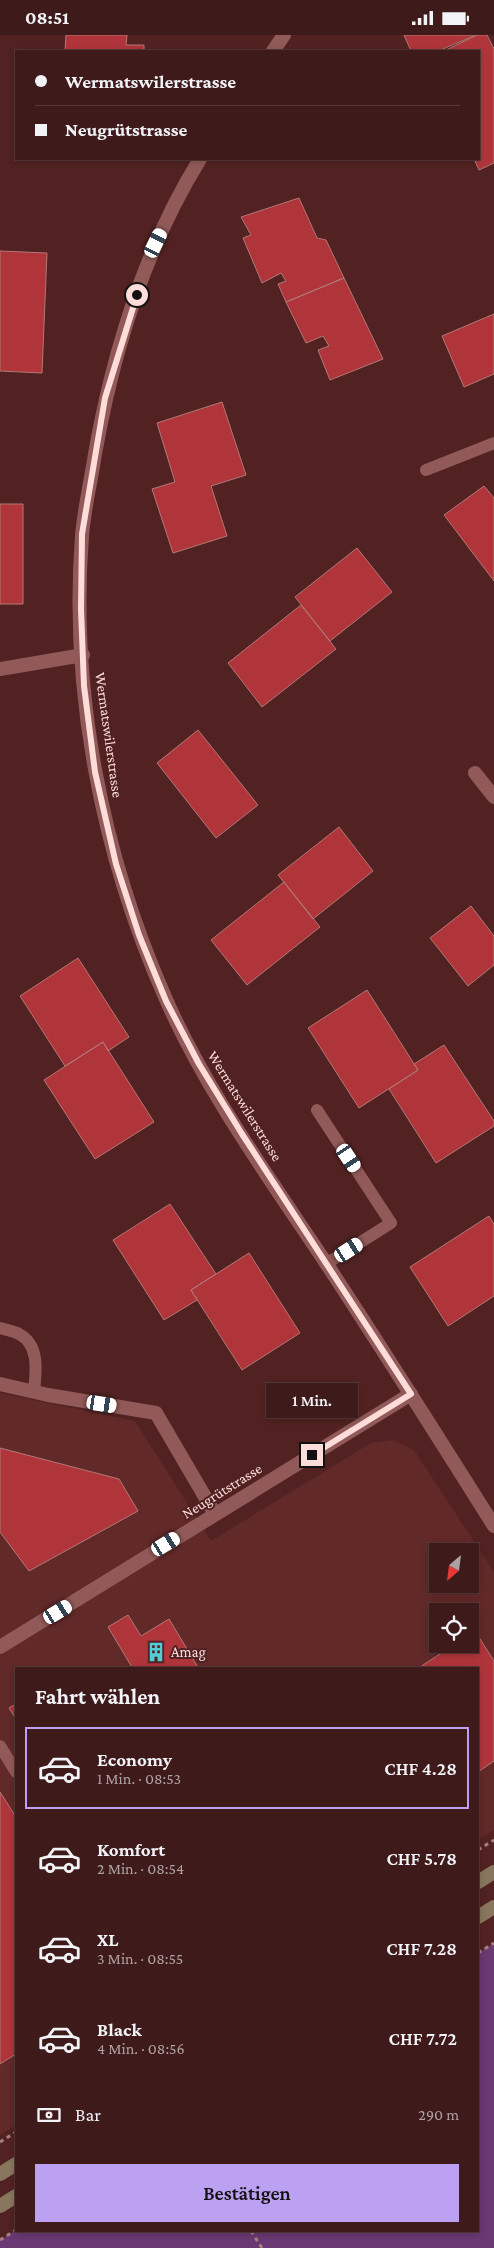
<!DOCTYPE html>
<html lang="de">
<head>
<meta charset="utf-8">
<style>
  :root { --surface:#3e1a1a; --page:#492727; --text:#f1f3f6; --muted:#ada1a2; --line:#573839; --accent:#bca0f2 }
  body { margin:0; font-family:"Crimson Pro",serif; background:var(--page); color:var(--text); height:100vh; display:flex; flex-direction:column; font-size:19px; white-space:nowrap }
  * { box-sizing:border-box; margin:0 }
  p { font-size:16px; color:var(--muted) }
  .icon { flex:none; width:28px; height:28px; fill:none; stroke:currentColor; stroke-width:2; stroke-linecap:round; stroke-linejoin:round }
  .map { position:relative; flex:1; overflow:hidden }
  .details { position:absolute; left:15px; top:1632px; width:464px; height:565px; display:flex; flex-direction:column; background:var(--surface); border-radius:0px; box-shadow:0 2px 8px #0003,0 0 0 1px var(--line) }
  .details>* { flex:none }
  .top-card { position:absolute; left:15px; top:15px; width:465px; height:110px; border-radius:0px; box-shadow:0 2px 8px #0003,0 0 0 1px var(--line); display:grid; align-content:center; height:110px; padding:0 20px; background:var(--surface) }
  .needle { width:32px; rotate:208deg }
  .fabs { position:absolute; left:429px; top:1508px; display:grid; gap:10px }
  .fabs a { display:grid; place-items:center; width:50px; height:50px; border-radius:0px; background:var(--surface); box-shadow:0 2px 8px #0003,0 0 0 1px var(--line); font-size:25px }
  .end { position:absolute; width:22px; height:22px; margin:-11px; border:6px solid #fddcda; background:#111; box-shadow:0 0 0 2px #111 }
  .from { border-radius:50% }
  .bubble { position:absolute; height:35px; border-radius:0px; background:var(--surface); box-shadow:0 2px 8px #0003,0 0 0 1px var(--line); font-size:16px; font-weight:600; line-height:35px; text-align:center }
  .car { position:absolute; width:15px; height:30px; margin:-15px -8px; border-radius:6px; box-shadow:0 0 4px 1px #0007; background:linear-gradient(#fff 24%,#345 0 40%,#fff 0 76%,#345 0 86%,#fff 0) }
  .top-card b { display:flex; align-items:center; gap:18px; height:48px; font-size:19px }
  .top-card b+b { border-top:1px solid var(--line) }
  .top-card i { width:12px; height:12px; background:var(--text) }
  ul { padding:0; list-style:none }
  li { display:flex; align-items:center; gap:15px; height:82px; margin:0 10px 8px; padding:0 10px; border:2px solid transparent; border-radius:0px }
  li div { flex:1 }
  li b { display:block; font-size:19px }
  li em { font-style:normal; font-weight:600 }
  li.selected { border-color:var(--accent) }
  li>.icon { width:45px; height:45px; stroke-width:1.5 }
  h2 { padding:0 20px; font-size:22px; line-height:60px }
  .pay { display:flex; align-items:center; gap:12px; height:55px; padding:0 20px; font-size:19px }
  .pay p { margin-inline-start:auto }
  .action { display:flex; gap:10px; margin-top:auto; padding:10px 20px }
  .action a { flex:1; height:58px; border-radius:0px; background:var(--accent); color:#111; font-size:20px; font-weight:600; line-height:58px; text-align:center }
  .status { display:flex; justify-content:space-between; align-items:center; height:35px; padding:0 25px; background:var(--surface); direction:ltr }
  .status svg { height:14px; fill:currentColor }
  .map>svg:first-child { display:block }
  .built { fill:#622929; fill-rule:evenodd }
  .green { fill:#6a3872 }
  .building { fill:#b0353b; stroke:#b17875 }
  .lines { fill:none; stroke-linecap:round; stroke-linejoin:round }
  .path { stroke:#a77f7e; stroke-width:3; stroke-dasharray:4 4; stroke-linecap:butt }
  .service { stroke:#915a58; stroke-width:12 }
  .minor { stroke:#915a58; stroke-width:14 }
  .secondary { stroke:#88775e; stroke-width:14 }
  .route { stroke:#fddcda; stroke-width:6 }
  .labels { text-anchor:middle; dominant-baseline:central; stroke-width:4; stroke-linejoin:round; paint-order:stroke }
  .street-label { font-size:15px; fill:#fddcda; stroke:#522222 }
  .poi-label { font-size:15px; fill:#fddcda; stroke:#522222; text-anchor:start }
</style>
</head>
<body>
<div class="status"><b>08:51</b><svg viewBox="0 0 49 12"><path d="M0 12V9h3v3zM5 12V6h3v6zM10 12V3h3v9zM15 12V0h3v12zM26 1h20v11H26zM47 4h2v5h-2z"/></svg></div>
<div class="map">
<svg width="494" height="2213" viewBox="0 0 494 2213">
  <rect width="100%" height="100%" fill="#522222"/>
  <!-- built -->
  <path class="built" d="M 0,1358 L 135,1386 L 211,1506 L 371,1408 L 393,1405 L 414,1415 L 494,1537 L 494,1795 L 478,1805 L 478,1634 L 16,1634 L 16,2090 L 0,2100 ZM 438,1516 L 470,1516 L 470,1549 L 438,1549 ZM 438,1576 L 470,1576 L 470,1609 L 438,1609 Z"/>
  <!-- green -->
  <path class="green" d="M 494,1908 L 494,2213 L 0,2213 L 0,2205 L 16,2195 L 478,2196 L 478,1918 Z"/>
  <!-- building -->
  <path class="building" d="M 66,0 L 127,0 L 126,10 L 144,10 L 144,16 L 65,16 Z
    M 404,0 L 476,0 L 438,16 L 411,16 Z
    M 477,0 L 487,0 L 494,14 L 494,128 L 479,135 L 474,124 L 479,124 L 479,16 L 444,16 Z
    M 299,163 L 317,203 L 326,205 L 344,243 L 286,267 L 278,249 L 286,246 L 281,238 L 262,248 L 243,203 L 251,200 L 241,182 Z
    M 0,216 L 47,218 L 42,338 L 0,336 Z
    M 344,243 L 383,324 L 330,345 L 318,315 L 329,311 L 323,301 L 306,308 L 286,267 Z
    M 494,279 L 494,339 L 464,352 L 442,301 Z
    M 222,367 L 246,440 L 211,451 L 227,501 L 173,518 L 152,454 L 175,447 L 157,388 Z
    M 484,451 L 494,463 L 494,546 L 444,480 Z
    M 0,469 L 23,469 L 23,569 L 0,569 Z
    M 357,513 L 392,557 L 330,606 L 295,562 Z
    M 301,570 L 336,614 L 262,672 L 228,628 Z
    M 198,695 L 258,770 L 216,803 L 157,728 Z
    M 339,792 L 373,836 L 313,884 L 278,840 Z
    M 284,847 L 320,892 L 247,950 L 211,905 Z
    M 471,871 L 494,901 L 494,930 L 468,951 L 430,903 Z
    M 78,923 L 129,1002 L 108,1016 L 103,1007 L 65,1031 L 20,961 Z
    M 367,955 L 418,1035 L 359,1073 L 308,993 Z
    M 103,1007 L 154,1087 L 95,1124 L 44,1045 Z
    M 444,1010 L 494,1086 L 494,1091 L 436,1128 L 389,1054 L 418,1035 L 414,1029 Z
    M 170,1169 L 216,1239 L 191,1255 L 197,1265 L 164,1285 L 113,1205 Z
    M 489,1181 L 494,1189 L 494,1261 L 448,1291 L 410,1232 Z
    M 249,1218 L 300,1298 L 242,1335 L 191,1255 Z
    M 0,1413 L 119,1444 L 138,1476 L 29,1536 L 0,1497 Z
    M 128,1580 L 141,1601 L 169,1584 L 199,1634 L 133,1634 L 108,1592 Z
    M 475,1596 L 494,1626 L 494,1726 L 478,1737 L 478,1634 L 417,1634 L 455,1609 L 470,1609 L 470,1599 Z
    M 16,1669 L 16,1684 L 9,1673 Z
    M 0,1757 L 16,1782 L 16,2019 L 0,2029 Z"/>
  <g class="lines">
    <!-- path -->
    <path class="path" d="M 478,1815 L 494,1805
      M 478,1918 L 494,1908
      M 0,2107 L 16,2097
      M 251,2196 L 262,2213
      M 0,2205 L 16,2195"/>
    <!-- service -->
    <path class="service" d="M 426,435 L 494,408
      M 317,1075 L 391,1188 L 326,1229
      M 0,1293 C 6,1295 14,1296 19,1299 C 40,1310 36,1337 34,1356
      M 0,1711 L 16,1737"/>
    <!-- minor -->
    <path class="minor" d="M 273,16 L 284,0
      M 200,124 C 145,213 113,317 95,419 C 91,446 84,474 82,501 C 70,657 102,819 165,962 C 205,1054 268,1141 324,1225 C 382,1313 438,1402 494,1491
      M 0,634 L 83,620
      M 475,738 L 494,762
      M 0,1349 L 48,1360 L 156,1378 L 215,1479
      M 0,1612 L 411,1359"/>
    <!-- secondary -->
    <path class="secondary" d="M 478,1847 L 494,1837
      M 478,1882 L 494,1872
      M 0,2139 L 16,2129
      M 0,2171 L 16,2161"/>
  </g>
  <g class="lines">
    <!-- route -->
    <path class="route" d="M 137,260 L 105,363 L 82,499 L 81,574 L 84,651 L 95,737 L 116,829 L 139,900 L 166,966 L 199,1029 L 242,1099 L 411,1359 L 312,1420"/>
  </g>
  <!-- icons -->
  <defs>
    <symbol id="building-bare" viewBox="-9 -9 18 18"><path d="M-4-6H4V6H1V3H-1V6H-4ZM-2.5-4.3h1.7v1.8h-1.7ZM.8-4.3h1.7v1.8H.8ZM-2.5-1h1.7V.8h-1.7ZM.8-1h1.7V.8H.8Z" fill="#52ccd5" stroke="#522222" stroke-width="2.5" paint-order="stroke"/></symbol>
  </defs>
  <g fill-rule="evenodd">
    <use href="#building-bare" x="142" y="1603" width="28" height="28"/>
  </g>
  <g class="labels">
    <!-- street labels -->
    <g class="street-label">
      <text transform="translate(109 700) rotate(82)">Wermatswilerstrasse</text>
      <text transform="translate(245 1071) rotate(58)">Wermatswilerstrasse</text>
      <text transform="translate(222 1456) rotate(-32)">Neugrütstrasse</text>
    </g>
    <!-- poi labels -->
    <g class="poi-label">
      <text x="171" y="1617">Amag</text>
    </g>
  </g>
</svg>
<div class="fabs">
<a><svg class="needle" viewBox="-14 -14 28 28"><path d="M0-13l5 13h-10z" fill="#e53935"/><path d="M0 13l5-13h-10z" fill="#ada1a2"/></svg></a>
<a><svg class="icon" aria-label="locate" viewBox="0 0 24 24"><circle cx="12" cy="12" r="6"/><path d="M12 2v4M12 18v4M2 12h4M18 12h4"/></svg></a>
</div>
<i class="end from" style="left:137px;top:260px"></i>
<i class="end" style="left:312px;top:1420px"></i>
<div class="bubble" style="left:266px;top:1348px;width:92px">1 Min.</div>
<i class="car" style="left:156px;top:208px;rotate:26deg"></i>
<i class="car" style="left:349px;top:1123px;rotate:146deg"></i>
<i class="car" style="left:349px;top:1215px;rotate:57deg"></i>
<i class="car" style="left:102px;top:1369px;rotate:99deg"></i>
<i class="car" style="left:166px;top:1509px;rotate:59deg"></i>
<i class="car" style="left:58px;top:1577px;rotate:59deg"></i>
<div class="top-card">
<b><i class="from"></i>Wermatswilerstrasse</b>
<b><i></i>Neugrütstrasse</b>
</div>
<section class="details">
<h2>Fahrt wählen</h2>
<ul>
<li class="selected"><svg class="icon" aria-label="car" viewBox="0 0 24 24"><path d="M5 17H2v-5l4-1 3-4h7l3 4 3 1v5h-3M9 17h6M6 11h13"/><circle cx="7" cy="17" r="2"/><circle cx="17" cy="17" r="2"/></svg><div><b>Economy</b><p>1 Min. · 08:53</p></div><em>CHF 4.28</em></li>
<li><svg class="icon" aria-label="car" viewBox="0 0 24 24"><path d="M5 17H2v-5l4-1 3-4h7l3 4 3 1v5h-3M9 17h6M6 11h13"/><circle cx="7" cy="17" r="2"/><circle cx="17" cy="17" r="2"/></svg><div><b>Komfort</b><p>2 Min. · 08:54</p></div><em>CHF 5.78</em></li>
<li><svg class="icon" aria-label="car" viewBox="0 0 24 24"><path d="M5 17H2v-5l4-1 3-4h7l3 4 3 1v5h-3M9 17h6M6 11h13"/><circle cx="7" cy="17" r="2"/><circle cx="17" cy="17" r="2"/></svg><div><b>XL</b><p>3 Min. · 08:55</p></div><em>CHF 7.28</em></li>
<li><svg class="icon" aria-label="car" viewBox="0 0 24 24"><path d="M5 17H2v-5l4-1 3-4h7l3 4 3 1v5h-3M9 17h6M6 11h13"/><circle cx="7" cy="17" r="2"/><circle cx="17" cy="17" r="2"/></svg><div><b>Black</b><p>4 Min. · 08:56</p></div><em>CHF 7.72</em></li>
</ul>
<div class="pay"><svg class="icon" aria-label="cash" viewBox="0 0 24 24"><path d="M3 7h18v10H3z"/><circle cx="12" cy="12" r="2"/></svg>Bar<p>290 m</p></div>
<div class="action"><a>Bestätigen</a></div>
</section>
</div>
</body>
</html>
